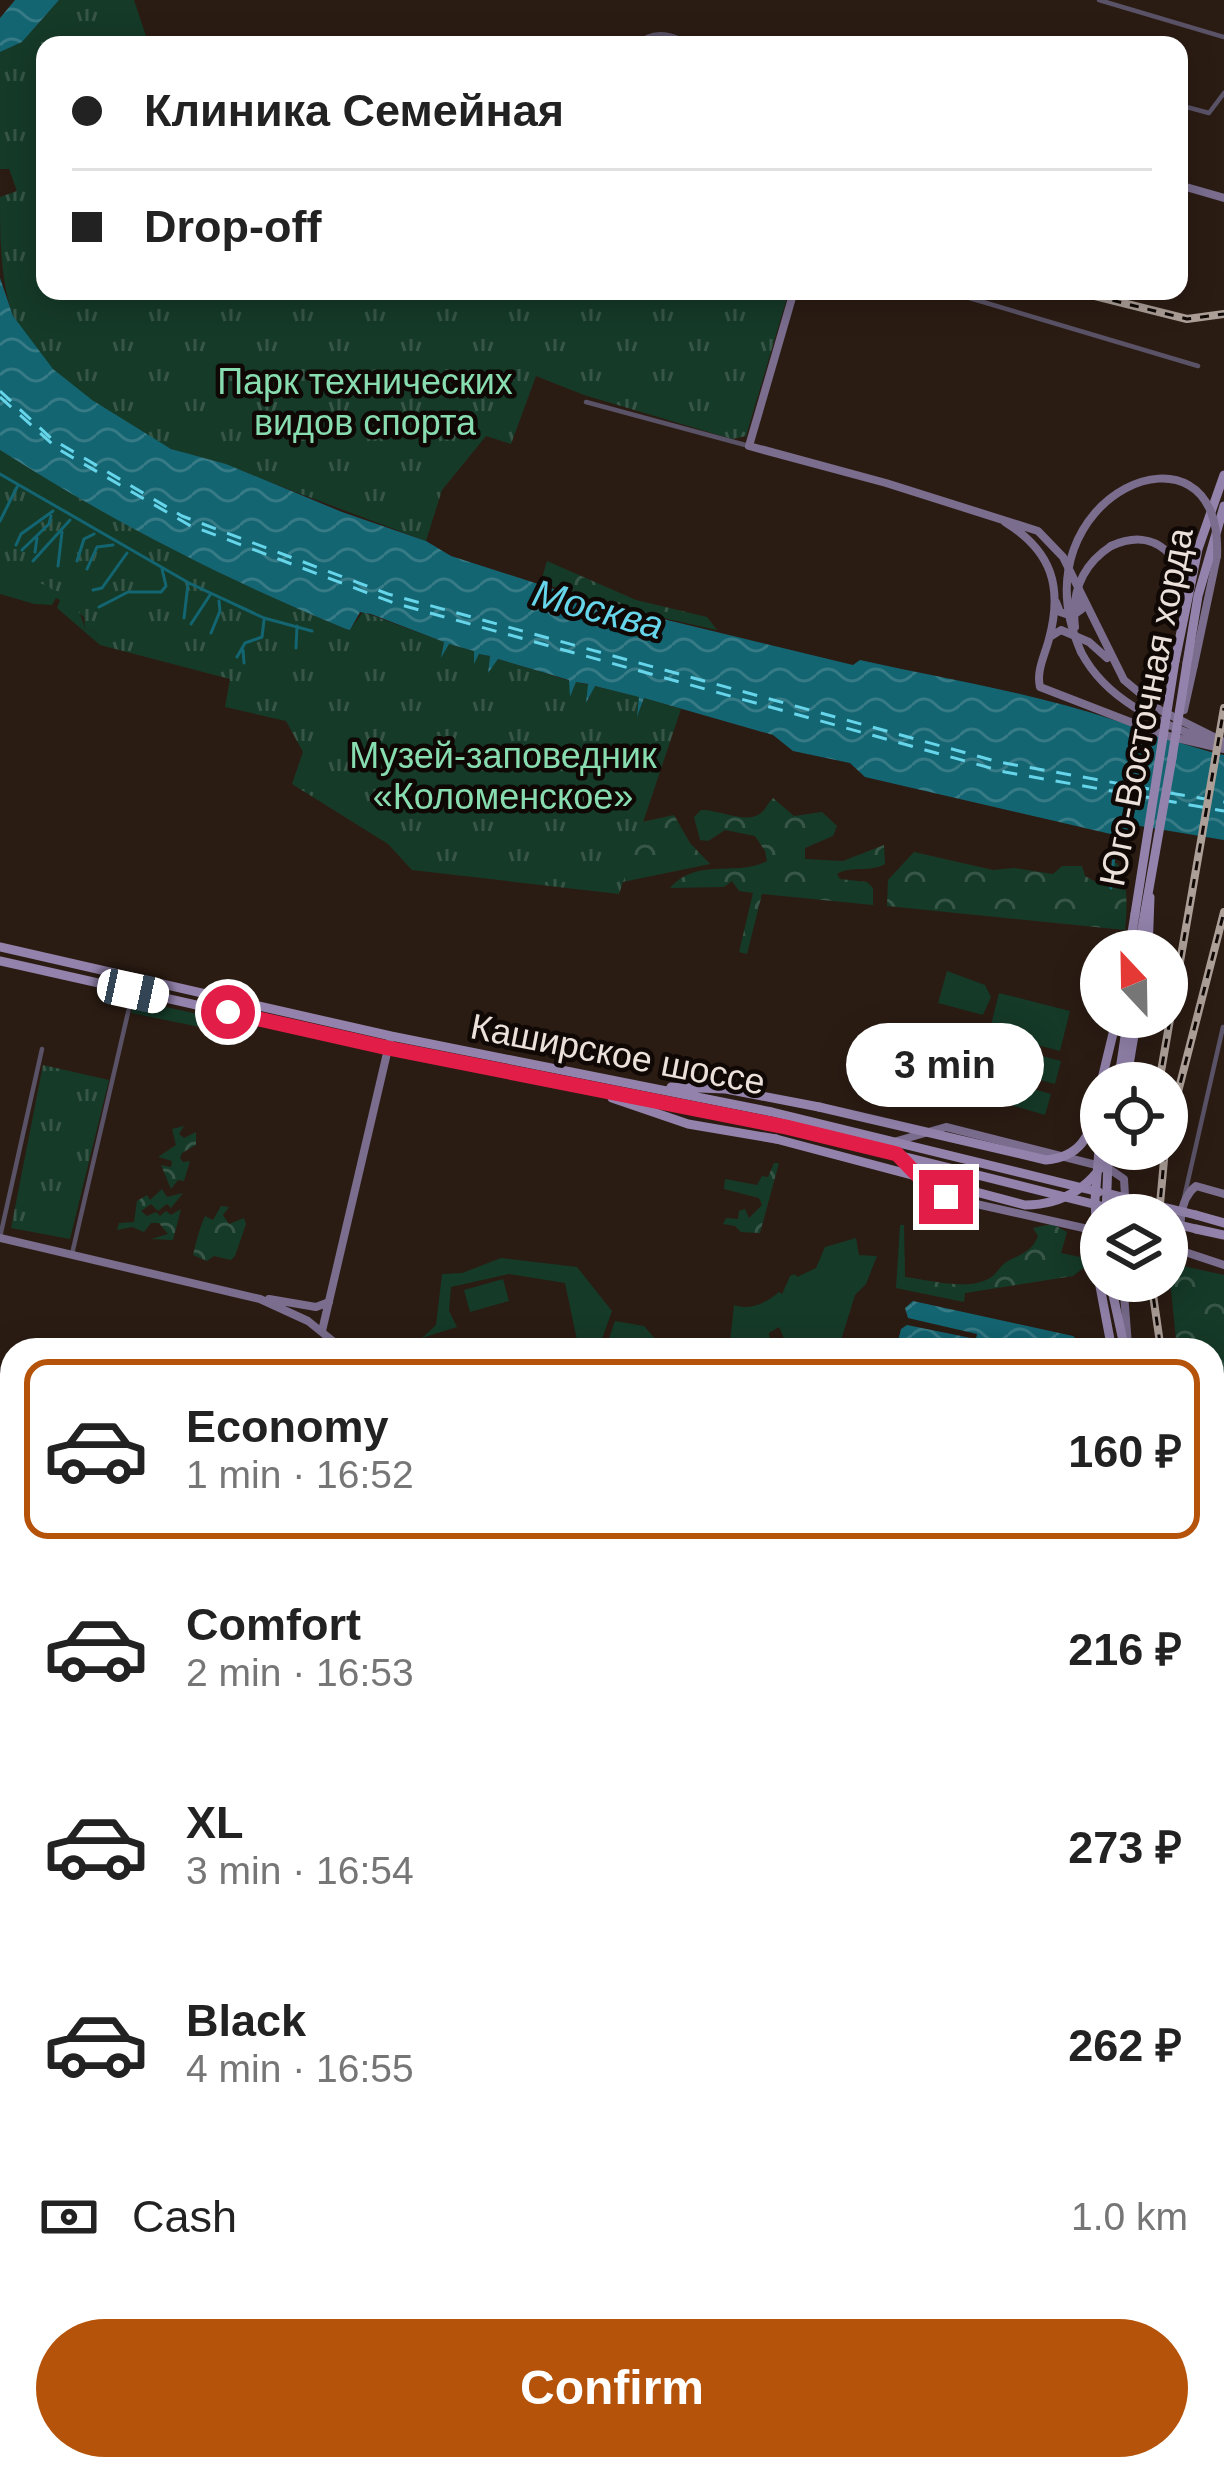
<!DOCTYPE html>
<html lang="en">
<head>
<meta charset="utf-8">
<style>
  :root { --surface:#fff; --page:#f6f6f6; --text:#222; --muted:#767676; --line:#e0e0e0; --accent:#b45309 }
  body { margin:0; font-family:Arial,sans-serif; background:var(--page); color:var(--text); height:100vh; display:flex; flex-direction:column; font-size:45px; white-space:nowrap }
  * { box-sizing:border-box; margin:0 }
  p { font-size:39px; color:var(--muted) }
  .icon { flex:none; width:66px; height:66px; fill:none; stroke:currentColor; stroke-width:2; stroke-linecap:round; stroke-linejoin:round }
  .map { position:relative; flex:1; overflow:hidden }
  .panel { position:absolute; left:0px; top:1338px; width:1224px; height:1143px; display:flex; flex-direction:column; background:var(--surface); border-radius:36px 36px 0 0; box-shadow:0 6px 30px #0003 }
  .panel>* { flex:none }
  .hud { position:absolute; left:36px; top:36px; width:1152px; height:264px; border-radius:24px; box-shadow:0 6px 30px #0003; display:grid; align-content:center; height:264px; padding:0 36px; background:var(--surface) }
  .needle { width:78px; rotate:338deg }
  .buttons { position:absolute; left:1080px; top:930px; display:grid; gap:24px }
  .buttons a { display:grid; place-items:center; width:108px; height:108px; border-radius:50%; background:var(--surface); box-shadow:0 6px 30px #0003; font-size:60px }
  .end { position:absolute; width:54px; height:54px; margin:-27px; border:15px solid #e11d48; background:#fff; box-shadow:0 0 0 6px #fff }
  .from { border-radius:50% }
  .bubble { position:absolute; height:84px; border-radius:42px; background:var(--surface); box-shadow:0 6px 30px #0003; font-size:39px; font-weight:800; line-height:84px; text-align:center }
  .car { position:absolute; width:36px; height:72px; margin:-36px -18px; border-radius:15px; box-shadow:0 0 9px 3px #0007; background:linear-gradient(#fff 24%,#345 0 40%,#fff 0 76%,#345 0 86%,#fff 0) }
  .hud b { display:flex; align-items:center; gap:42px; height:114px; font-size:45px }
  .hud b+b { border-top:3px solid var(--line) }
  .hud i { width:30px; height:30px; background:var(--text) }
  ul { padding:21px 0 0; list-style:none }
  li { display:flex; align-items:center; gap:36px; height:180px; margin:0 24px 18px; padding:0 12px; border:6px solid transparent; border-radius:24px }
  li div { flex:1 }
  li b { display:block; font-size:45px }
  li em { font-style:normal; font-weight:800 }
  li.selected { border-color:var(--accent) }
  li>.icon { width:108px; height:108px; stroke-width:1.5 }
  .pay { display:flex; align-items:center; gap:30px; height:132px; padding:0 36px; font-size:45px }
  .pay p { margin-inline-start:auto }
  .button { display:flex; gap:24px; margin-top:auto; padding:24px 36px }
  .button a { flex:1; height:138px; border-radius:72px; background:var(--accent); color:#fff; font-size:48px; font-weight:800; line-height:138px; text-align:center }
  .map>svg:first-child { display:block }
  .green { fill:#153a28 }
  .forest { fill:url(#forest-crowns) }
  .park { fill:url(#park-tufts) }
  .water { fill:url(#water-waves) }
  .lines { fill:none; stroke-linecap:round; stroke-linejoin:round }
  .stream { stroke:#146572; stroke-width:3 }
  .river { stroke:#146572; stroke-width:9 }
  .ferry { stroke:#66d5ea; stroke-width:3; stroke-dasharray:15 12; stroke-linecap:butt }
  .street { stroke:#5a5266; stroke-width:4.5 }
  .secondary { stroke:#7a6d8e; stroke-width:8 }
  .primary { stroke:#9383ac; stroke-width:9 }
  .rail-casing { stroke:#ac9f98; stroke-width:8 }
  .rail { stroke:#0f0805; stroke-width:3; stroke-dasharray:9; stroke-linecap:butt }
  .secondary-bridge { stroke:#7a6d8e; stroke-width:8 }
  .primary-bridge { stroke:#9383ac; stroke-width:9 }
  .route { stroke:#e11d48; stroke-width:15 }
  .labels { text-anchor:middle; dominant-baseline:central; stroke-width:9; stroke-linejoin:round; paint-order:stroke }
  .park-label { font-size:36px; fill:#88ddb0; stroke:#0f0805 }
  .street-label { font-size:36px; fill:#ebe0da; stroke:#0f0805 }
  .water-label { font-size:39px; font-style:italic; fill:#66d5ea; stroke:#0f0805 }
</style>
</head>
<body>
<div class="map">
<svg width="1224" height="2479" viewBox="0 0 1224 2479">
  <defs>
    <pattern id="forest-crowns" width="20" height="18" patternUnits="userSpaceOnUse" patternTransform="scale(3)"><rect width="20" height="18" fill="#153a28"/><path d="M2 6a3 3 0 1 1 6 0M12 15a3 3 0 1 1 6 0" fill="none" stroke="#375647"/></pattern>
    <pattern id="park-tufts" width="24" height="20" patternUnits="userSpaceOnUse" patternTransform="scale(3)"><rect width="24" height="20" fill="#153a28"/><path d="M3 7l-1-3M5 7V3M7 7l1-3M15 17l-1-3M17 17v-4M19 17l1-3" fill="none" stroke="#375647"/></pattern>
    <pattern id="water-waves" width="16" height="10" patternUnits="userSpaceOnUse" patternTransform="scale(3)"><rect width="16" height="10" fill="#146572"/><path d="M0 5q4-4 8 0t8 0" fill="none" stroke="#367b86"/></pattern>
  </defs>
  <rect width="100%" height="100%" fill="#2b1c13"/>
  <!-- green -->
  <path class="green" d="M 0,569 L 71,588 L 85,628 L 100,635 L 100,645 L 57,608 L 60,600 L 56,598 L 52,605 L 34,604 L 0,594 Z
    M 947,971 L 985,985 L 991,997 L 983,1015 L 938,1003 Z
    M 999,993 L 1070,1011 L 1060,1051 L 989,1033 Z
    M 140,1001 L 233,1022 L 241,1027 L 239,1035 L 131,1013 L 134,1004 Z
    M 984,1041 L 1061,1061 L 1055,1084 L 978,1064 Z
    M 975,1072 L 1051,1094 L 1045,1115 L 969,1093 Z
    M 856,1238 L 859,1255 L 877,1256 L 866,1284 L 855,1295 L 838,1350 L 789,1350 L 779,1327 L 769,1333 L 770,1340 L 729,1350 L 734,1305 C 750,1311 768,1302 779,1292 L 782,1294 L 790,1276 L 795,1274 L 797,1277 L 816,1268 L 825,1247 Z
    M 501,1258 L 577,1267 L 612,1311 L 598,1350 L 579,1350 L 565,1283 L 509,1274 L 451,1287 L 449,1311 L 457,1327 L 422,1338 L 436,1325 L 442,1274 L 462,1273 Z
    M 503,1279 L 509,1301 L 470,1312 L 464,1290 Z
    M 615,1321 L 644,1326 L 665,1350 L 605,1350 Z"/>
  <!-- forest -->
  <path class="forest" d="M 547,561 L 636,600 L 707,617 L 717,630 L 597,603 L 541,582 Z
    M 773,798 L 794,816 L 822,812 L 837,826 L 833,836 L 805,848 L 805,859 L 843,861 L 884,845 L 885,864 C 869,873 852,865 837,874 L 840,879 L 867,882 L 873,888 L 873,905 L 762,894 L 747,954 L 739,952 L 753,893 L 739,891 L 732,881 L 724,887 L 670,888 C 696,857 736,877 767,861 L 765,851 L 755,836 L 725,830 L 708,841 L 700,840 L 694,817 L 701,810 C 719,809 747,825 761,813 C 766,809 768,803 773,798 Z
    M 674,815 L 690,843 L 710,864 L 608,885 L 637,823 Z
    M 914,852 L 993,870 L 1014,868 L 1053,874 L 1062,866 L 1082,866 L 1085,876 L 1098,883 L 1105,876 L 1106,864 L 1117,863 C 1129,882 1127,908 1125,930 L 887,906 L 888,880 Z
    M 184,1126 L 179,1134 L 184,1138 L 196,1132 L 196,1145 L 182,1153 L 180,1158 L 183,1162 L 190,1161 L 184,1181 L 178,1180 L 171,1189 L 161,1165 L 171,1167 L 172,1161 L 158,1157 L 176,1145 L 172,1129 Z
    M 774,1163 L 779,1163 L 760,1233 L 741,1232 L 735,1226 L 723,1224 L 726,1218 L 738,1219 L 739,1211 L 745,1209 L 749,1218 L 762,1205 L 759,1198 L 724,1189 L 725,1179 L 757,1185 L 762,1176 L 768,1177 Z
    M 162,1189 L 167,1197 L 183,1193 L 171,1208 L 167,1204 L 158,1211 L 151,1204 L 141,1211 L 147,1216 L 156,1212 L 160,1216 L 166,1211 L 171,1215 L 181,1209 L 173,1240 L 151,1239 L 168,1234 L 159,1223 L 151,1223 L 144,1232 L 132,1227 L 117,1230 L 119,1223 L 134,1222 L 137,1201 L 147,1195 L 150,1200 Z
    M 221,1206 L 229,1207 L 223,1215 L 229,1224 L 244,1218 L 246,1224 L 235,1256 L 231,1260 L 214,1256 L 207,1261 L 193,1255 C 196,1243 199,1229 205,1216 L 213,1220 Z
    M 1052,1224 L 1067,1232 L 1061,1253 L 1094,1260 L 1073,1276 L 965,1293 L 964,1302 L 896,1288 L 900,1225 L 904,1225 L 905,1277 C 931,1280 973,1293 994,1275 C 999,1270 1002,1264 1008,1261 C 1022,1254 1032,1251 1038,1236 L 1033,1228 Z
    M 1167,1249 L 1177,1249 L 1183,1266 L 1224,1275 L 1224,1592 L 1212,1531 L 1212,1350 L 1177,1350 Z"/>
  <!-- park -->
  <path class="park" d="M 59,0 L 134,0 L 149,45 L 45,45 L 45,291 L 789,291 L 746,436 L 732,439 L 584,395 L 536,376 L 511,444 L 486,436 L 442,490 L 426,541 C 361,516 295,493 230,466 C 211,458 188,456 169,448 C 116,423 35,368 12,313 C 0,276 0,236 0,197 L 17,191 L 9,169 L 0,169 L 0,52 L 22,42 Z
    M 0,450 C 113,521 222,578 346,629 L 350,630 L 363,612 L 444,642 L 442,656 L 448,644 L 475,651 L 475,662 L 479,654 L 490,656 L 488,672 L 498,659 L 570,681 L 570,697 L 576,682 L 589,685 L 588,701 L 594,686 L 640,697 L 638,715 L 644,698 L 681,709 L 619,894 L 412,870 L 388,844 L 292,784 L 303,752 L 286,721 L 225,707 L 230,679 L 100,645 L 100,635 L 85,628 L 84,617 L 48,586 L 0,570 Z
    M 43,1065 L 109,1080 L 70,1239 L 11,1228 Z
    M 1224,2192 L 1224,2479 L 1157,2479 L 1159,2469 L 1212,2469 L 1212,2243 Z"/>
  <!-- water -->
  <path class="water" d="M 15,0 L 59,0 L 22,42 L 0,52 L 0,18 Z
    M 0,278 L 13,316 L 53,369 L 92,400 L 171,449 L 226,464 L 342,512 L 426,541 L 451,556 L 597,603 L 853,665 L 860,660 C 945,679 1034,693 1117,721 C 1153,732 1186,747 1224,755 L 1224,840 L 1140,826 L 1115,835 L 865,777 L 850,763 L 793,751 L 773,735 L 644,698 L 637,717 L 639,697 L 595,686 L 586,703 L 588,684 L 576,682 L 570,697 L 569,680 L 498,659 L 488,673 L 490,656 L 479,654 L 474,664 L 474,651 L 449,644 L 441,658 L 444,642 L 371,614 L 360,612 L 350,630 L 346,629 C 224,579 111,521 0,450 Z
    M 913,1301 L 1073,1336 L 1088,1350 L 938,1350 L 898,1341 L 901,1329 L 907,1325 L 976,1339 L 977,1334 L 908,1318 L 905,1308 Z
    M 1224,2319 L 1224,2479 L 1186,2479 L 1191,2469 L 1212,2469 L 1212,2366 Z"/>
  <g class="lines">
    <!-- stream -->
    <path class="stream" d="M 0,474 L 189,583 L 264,618 L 312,631
      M 0,521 L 17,487
      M 16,545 L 21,534 L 53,511
      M 22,550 L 49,524 L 51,516
      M 35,552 L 37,538
      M 33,561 L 70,520
      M 77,561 L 84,539 L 94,534
      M 58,566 L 62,532
      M 87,569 L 97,547 L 113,545
      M 93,590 L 102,588 L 127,553
      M 99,607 L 128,592 L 161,592 L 166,586 L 162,569
      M 184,618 L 188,584
      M 191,624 L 210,595
      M 211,633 L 220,611 L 219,601
      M 296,648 L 297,626
      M 243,650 L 244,663
      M 237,657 L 245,643 L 262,637 L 264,620
      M 1111,888 L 1116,832"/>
    <!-- river -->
    <path class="river" d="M 895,1344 L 923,1350
      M 1212,1419 L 1224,1430"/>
    <!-- ferry -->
    <path class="ferry" d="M 0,391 L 52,439 L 182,516 L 388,594 L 999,762 L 1149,789
      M 0,397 L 58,449 L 189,525 L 394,603 L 1005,772 L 1224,811
      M 1170,793 L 1224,802"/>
    <!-- street -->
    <path class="street" d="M 1099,0 L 1224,37
      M 645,45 L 647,37 C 662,30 678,37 692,45
      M 665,45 L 690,45
      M 1179,105 L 1209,113 L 1224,93
      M 946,291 L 1198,366
      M 586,402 L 749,446
      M 1184,1198 L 1223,1027
      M 0,1237 L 42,1049
      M 72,1254 L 133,991
      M 0,1861 L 12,1858"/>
    <!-- secondary -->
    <path class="secondary" d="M 1179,185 L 1224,198
      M 794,291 L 749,446 L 886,483 L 1038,531 L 1063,557 L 1124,680 L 1160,710 L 1224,742
      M 1005,522 C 1052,551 1063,587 1049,639 C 1045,655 1036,671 1040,687 L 1164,735 L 1224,749
      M 1111,546 C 1157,525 1186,559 1183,603
      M 1056,602 L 1060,612 L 1072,616 L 1082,609 L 1082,600
      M 1050,637 L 1061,630 L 1089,642 L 1107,658
      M 1081,652 C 1108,703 1160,722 1211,742
      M 1194,665 L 1217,556
      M 897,1141 L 946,1127 L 1108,1168 L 1124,1179 L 1126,1214
      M 898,1155 L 930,1188 L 945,1197 L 1097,1231
      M 1224,1194 L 1196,1186 C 1178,1200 1178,1231 1185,1252 L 1224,1265
      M 0,1238 L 260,1299 L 308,1321 L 344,1350
      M 1123,1281 L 1128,1345
      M 269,1299 L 316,1307 L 329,1302
      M 322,1331 L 391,1036
      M 1212,1779 L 1213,1798
      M 1212,1798 C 1224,1873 1220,1961 1212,2038
      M 436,2469 L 447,2479
      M 1117,2479 L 1120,2469"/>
    <!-- primary -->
    <path class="primary" d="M 1175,661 L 1198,549 L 1224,475
      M 1187,663 L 1198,596 L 1224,506
      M 0,947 L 391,1036 L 772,1112 L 1099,1192
      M 1129,951 L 1135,914
      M 1138,951 L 1172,758
      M 1148,951 L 1150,897
      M 0,961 L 388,1048 L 786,1127 L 1109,1208
      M 1101,1083 L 1117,1017
      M 1118,1083 L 1128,1017
      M 1126,1083 L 1137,1017
      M 671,1087 L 726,1089 L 819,1107
      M 612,1098 L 688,1124 L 776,1139
      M 1196,1215 L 1224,1223
      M 1196,1229 L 1224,1235
      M 1099,1281 L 1112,1350
      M 1110,1281 L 1125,1350
      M 0,1771 L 12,1768
      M 0,1784 L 12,1782
      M 0,2088 L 12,2099
      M 0,2117 L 12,2128
      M 301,2479 L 311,2469
      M 326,2479 L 336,2469"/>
    <defs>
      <path id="rail" d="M 1095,296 L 1187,319 L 1224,314
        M 1159,1083 L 1224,708
        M 1167,1135 L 1224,912
        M 1159,1215 L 1165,1149
        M 1151,1281 L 1161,1350
        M 1212,1560 L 1224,1622
        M 1212,1612 L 1224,1674
        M 1212,2176 L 1224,2123
        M 1146,2479 L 1148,2469"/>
    </defs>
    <!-- rail casing -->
    <use href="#rail" class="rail-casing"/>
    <!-- rail -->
    <use href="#rail" class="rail"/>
    <!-- secondary-bridge -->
    <path class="secondary-bridge" d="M 1075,627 C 1071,593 1082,565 1111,546
      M 1081,652 C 1011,495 1224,405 1217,556
      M 1184,710 L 1194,665"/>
    <!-- primary-bridge -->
    <path class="primary-bridge" d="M 1172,758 L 1187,663
      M 1135,914 L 1175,661
      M 819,1107 L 1046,1160 C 1079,1157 1091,1137 1096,1106
      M 776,1139 L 1025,1205 C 1064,1205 1095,1185 1111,1149
      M 1110,1194 L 1196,1215
      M 1109,1208 L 1139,1215
      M 1106,1215 L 1108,1160
      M 1167,1222 L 1196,1229
      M 1099,1281 L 1095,1200 L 1101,1124"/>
  </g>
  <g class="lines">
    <!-- route -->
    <path class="route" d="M 228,1012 L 388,1048 L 786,1127 L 897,1154 L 930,1188 L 946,1197"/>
  </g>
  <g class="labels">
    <!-- park labels -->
    <g class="park-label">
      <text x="365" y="381">Парк технических<tspan x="365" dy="41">видов спорта</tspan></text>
      <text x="503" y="755">Музей-заповедник<tspan x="503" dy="41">«Коломенское»</tspan></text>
    </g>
    <!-- street labels -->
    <g class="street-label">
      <text transform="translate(1146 707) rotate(-79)">Юго-Восточная хорда</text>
      <text transform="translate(618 1054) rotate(11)">Каширское шоссе</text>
    </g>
    <!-- water labels -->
    <g class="water-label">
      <text transform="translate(598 609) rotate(15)">Москва</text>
    </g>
  </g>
</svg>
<div class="buttons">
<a><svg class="needle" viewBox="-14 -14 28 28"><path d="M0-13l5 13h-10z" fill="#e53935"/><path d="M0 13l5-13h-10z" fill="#767676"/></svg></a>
<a><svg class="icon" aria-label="locate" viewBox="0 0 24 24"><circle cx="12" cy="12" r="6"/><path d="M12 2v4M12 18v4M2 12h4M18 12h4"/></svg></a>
<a><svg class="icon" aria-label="layers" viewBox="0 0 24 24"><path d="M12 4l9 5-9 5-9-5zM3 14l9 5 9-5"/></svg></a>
</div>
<i class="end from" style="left:228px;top:1012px"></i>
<i class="end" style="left:946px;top:1197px"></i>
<div class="bubble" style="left:846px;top:1023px;width:198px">3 min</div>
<i class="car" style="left:133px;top:991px;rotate:102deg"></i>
<div class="hud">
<b><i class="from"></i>Клиника Семейная</b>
<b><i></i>Drop-off</b>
</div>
<section class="panel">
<ul>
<li class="selected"><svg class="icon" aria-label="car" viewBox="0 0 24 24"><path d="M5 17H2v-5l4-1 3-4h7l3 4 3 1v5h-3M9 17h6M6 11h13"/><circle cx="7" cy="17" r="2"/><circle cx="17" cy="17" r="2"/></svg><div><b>Economy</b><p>1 min · 16:52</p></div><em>160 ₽</em></li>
<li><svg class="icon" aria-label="car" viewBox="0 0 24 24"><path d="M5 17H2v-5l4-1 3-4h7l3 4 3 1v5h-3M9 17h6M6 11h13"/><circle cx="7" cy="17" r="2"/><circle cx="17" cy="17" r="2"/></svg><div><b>Comfort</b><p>2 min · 16:53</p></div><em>216 ₽</em></li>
<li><svg class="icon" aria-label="car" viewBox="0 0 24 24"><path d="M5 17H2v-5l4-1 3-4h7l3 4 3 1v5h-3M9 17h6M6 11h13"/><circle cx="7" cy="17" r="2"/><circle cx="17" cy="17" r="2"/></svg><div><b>XL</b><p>3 min · 16:54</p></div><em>273 ₽</em></li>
<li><svg class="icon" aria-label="car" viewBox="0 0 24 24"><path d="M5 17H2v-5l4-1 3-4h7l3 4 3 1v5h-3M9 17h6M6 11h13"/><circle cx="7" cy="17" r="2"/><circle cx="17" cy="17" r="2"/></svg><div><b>Black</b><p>4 min · 16:55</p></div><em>262 ₽</em></li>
</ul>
<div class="pay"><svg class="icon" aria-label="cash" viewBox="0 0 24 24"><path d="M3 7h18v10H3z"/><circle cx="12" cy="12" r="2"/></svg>Cash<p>1.0 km</p></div>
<div class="button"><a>Confirm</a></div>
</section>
</div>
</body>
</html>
